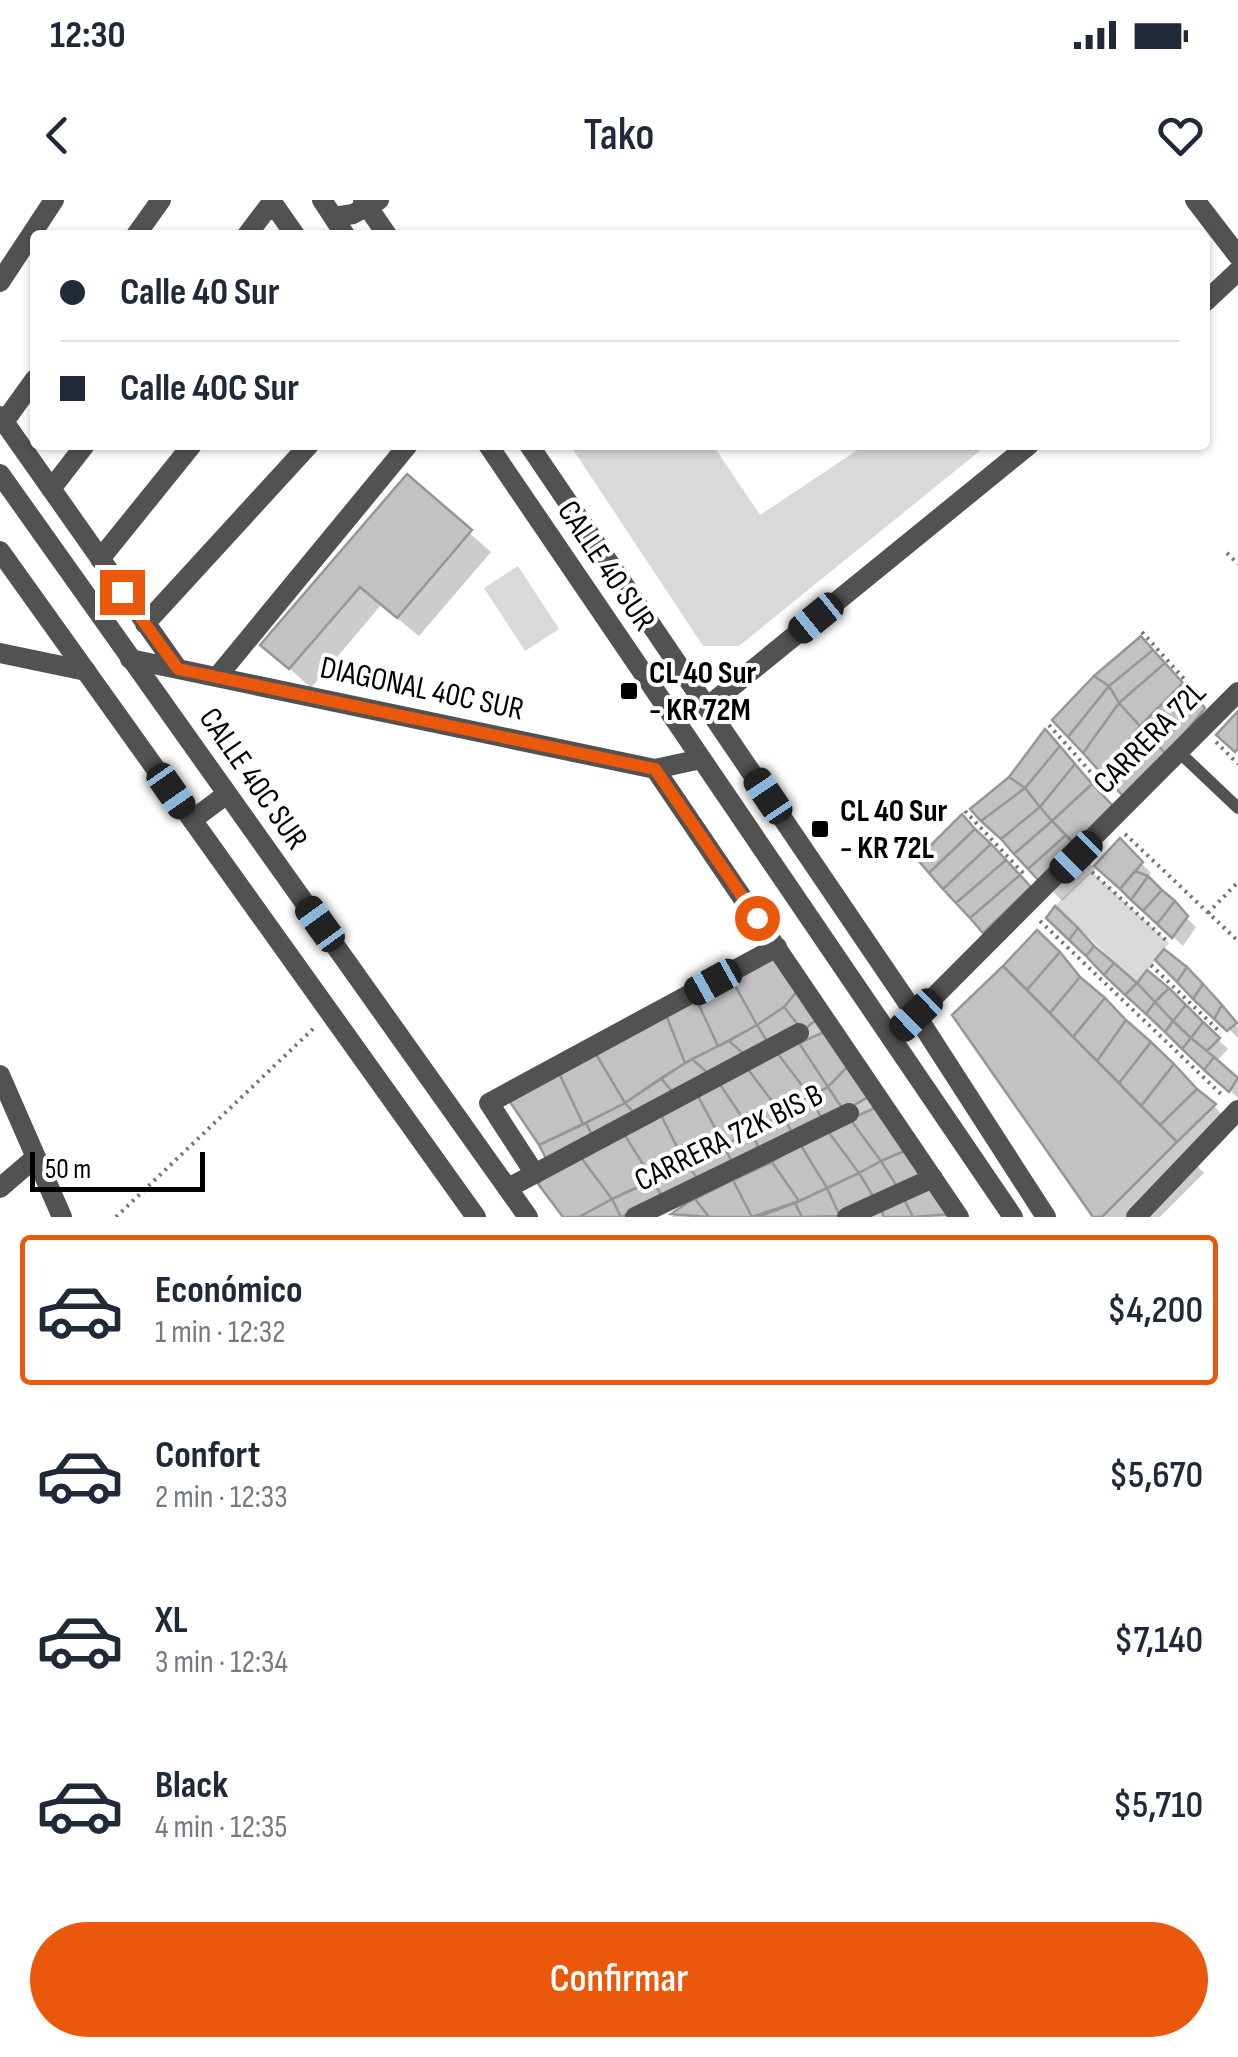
<!DOCTYPE html>
<html lang="es">
<head>
<meta charset="utf-8">
<style>
  :root { --surface:#fff; --page:#f2f2f3; --text:#1f2937; --muted:#747a83; --line:#e0e1e3; --accent:#ea580c }
  body { margin:0; font-family:"Sofia Sans Condensed",sans-serif; background:var(--page); color:var(--text); height:100vh; display:flex; flex-direction:column; font-size:38px; white-space:nowrap }
  * { box-sizing:border-box; margin:0 }
  p { font-size:32px; color:var(--muted) }
  .icon { flex:none; width:55px; height:55px; fill:none; stroke:currentColor; stroke-width:2; stroke-linecap:round; stroke-linejoin:round }
  .map { position:relative; height:1017px; overflow:hidden }
  .details { display:flex; flex-direction:column; background:var(--surface); flex:1 }
  .details>* { flex:none }
  .banner { position:absolute; left:30px; top:30px; width:1180px; height:220px; border-radius:10px; box-shadow:0 2px 8px #0004; display:grid; align-content:center; height:220px; padding:0 30px; background:var(--surface) }
  .scale { position:absolute; left:30px; bottom:25px; width:175px; box-sizing:border-box; padding-left:10px; border:5px solid #000; border-top:0; font-size:28px; line-height:35px; white-space:nowrap; color:#000; -webkit-text-stroke:8px #fff; paint-order:stroke }
  .end { position:absolute; width:45px; height:45px; margin:-22px; border:12px solid #ea580c; background:#fff; box-shadow:0 0 0 5px #fff }
  .from { border-radius:50% }
  .car { position:absolute; width:30px; height:60px; margin:-30px -15px; border-radius:12px; box-shadow:0 0 8px 2px #0007; background:linear-gradient(#222 24%,#8ab4d8 0 40%,#222 0 76%,#8ab4d8 0 86%,#222 0) }
  .banner b { display:flex; align-items:center; gap:35px; height:95px; font-size:38px }
  .banner b+b { border-top:2px solid var(--line) }
  .banner i { width:25px; height:25px; background:var(--text) }
  ul { padding:18px 0 0; list-style:none }
  li { display:flex; align-items:center; gap:30px; height:150px; margin:0 20px 15px; padding:0 10px; border:5px solid transparent; border-radius:10px }
  li div { flex:1 }
  li b { display:block; font-size:38px }
  li em { font-style:normal; font-weight:600 }
  li.on { border-color:var(--accent) }
  li>.icon { width:90px; height:90px; stroke-width:1.5 }
  .button { display:flex; gap:20px; margin-top:auto; padding:20px 30px }
  .button a { flex:1; height:115px; border-radius:60px; background:var(--accent); color:#fff; font-size:40px; font-weight:600; line-height:115px; text-align:center }
  .status { display:flex; justify-content:space-between; align-items:center; height:70px; padding:0 50px; background:var(--surface); direction:ltr }
  .status svg { height:28px; fill:currentColor }
  header { display:flex; justify-content:space-between; align-items:center; height:130px; padding:0 30px; background:var(--surface); font-size:45px; font-weight:600 }
  .map>svg:first-child { display:block }
  .green { fill:#d9d9d9 }
  .shadow { fill:#0003 }
  .building { fill:#c2c2c2; stroke:#969696; stroke-width:2.5 }
  .lines { fill:none; stroke-linecap:round; stroke-linejoin:round }
  .path { stroke:#747474; stroke-width:4; stroke-dasharray:2.5 5; stroke-linecap:butt }
  .service { stroke:#525252; stroke-width:12 }
  .minor { stroke:#525252; stroke-width:20 }
  .tertiary { stroke:#525252; stroke-width:20 }
  .route { stroke:#ea580c; stroke-width:12 }
  .poi-dot { fill:#000; stroke:#fff; stroke-width:4 }
  .labels { text-anchor:middle; dominant-baseline:central; stroke-width:8; stroke-linejoin:round; paint-order:stroke }
  .street-label { font-size:32px; fill:#000; stroke:#fff }
  .poi-label { font-size:32px; font-weight:bold; fill:#000; stroke:#fff; text-anchor:start }
</style>
</head>
<body>
<div class="status"><b>12:30</b><svg viewBox="0 0 49 12"><path d="M0 12V9h3v3zM5 12V6h3v6zM10 12V3h3v9zM15 12V0h3v12zM26 1h20v11H26zM47 4h2v5h-2z"/></svg></div>
<header><svg class="icon" aria-label="back" viewBox="0 0 24 24"><path d="M15 5l-7 7 7 7"/></svg>Tako<svg class="icon" aria-label="heart" viewBox="0 0 24 24"><path d="M12 20l-8-8c-3-5 5-10 8-4 3-6 11-1 8 4z"/></svg></header>
<div class="map">
<svg width="1238" height="1017" viewBox="0 0 1238 1017">
  <rect width="100%" height="100%" fill="#fff"/>
  <!-- green -->
  <path class="green" d="M 570,245 L 713,245 L 760,315 L 865,245 L 987,245 L 739,446 L 703,446 Z
    M 518,366 L 559,429 L 525,451 L 484,388 Z
    M 1091,671 L 1169,743 L 1137,783 L 1055,706 Z"/>
  <!-- shadow -->
  <path class="shadow" d="M 407,278 L 491,352 L 419,436 L 381,405 L 311,488 L 264,445 Z
    M 1055,542 L 1124,620 L 1085,658 L 1095,669 L 1062,701 L 973,609 Z
    M 1120,642 L 1151,673 L 1146,679 L 1196,727 L 1183,746 L 1098,666 Z
    M 1050,718 L 1137,787 L 1168,790 L 1228,849 L 1216,862 L 1238,882 L 1238,898 Z
    M 1037,734 L 1224,916 L 1185,953 L 1204,973 L 1160,1017 L 1096,1017 L 1012,778 Z
    M 1164,753 L 1238,827 L 1238,838 L 1159,760 Z
    M 775,759 L 953,1017 L 671,1017 L 772,965 L 770,960 L 655,1017 L 564,1017 L 550,961 L 513,902 Z"/>
  <!-- building -->
  <path class="building" d="M 407,274 L 472,330 L 397,418 L 360,387 L 289,469 L 260,445 Z
    M 1141,436 L 1153,450 L 1109,486 L 1094,476 Z
    M 1153,450 L 1165,463 L 1119,503 L 1109,486 Z
    M 1165,463 L 1183,483 L 1140,526 L 1119,503 Z
    M 1094,476 L 1109,486 L 1068,537 L 1052,520 Z
    M 1183,483 L 1205,508 L 1167,555 L 1140,526 Z
    M 1109,486 L 1119,503 L 1083,553 L 1068,537 Z
    M 1119,503 L 1140,526 L 1102,574 L 1083,553 Z
    M 1238,511 L 1238,549 L 1235,552 L 1216,535 Z
    M 1140,526 L 1167,555 L 1125,598 L 1102,574 Z
    M 1045,529 L 1060,546 L 1025,588 L 1009,577 Z
    M 1060,546 L 1075,564 L 1040,607 L 1025,588 Z
    M 1075,564 L 1092,584 L 1052,621 L 1040,607 Z
    M 1009,577 L 1025,588 L 981,621 L 970,609 Z
    M 1092,584 L 1116,609 L 1077,647 L 1052,621 Z
    M 1025,588 L 1040,607 L 1001,639 L 981,621 Z
    M 1040,607 L 1052,621 L 1014,654 L 1001,639 Z
    M 962,614 L 975,629 L 929,673 L 917,659 Z
    M 1052,621 L 1066,635 L 1028,669 L 1014,654 Z
    M 975,629 L 991,644 L 943,689 L 929,673 Z
    M 1066,635 L 1077,647 L 1040,682 L 1028,669 Z
    M 1120,638 L 1143,662 L 1120,689 L 1094,666 Z
    M 991,644 L 1006,660 L 956,703 L 943,689 Z
    M 1006,660 L 1020,675 L 970,718 L 956,703 Z
    M 1135,671 L 1148,676 L 1131,700 L 1120,689 Z
    M 1020,675 L 1031,687 L 983,733 L 970,718 Z
    M 1148,676 L 1162,690 L 1143,711 L 1131,700 Z
    M 1162,690 L 1175,701 L 1157,724 L 1143,711 Z
    M 1175,701 L 1188,716 L 1172,738 L 1157,724 Z
    M 1055,706 L 1078,728 L 1069,740 L 1046,718 Z
    M 1078,728 L 1094,746 L 1086,756 L 1069,740 Z
    M 1037,730 L 1060,752 L 1027,790 L 1003,766 Z
    M 1094,746 L 1114,763 L 1104,775 L 1086,756 Z
    M 1164,749 L 1187,767 L 1177,782 L 1155,760 Z
    M 1060,752 L 1080,777 L 1050,813 L 1027,790 Z
    M 775,756 L 799,789 L 784,807 L 757,825 L 732,780 Z
    M 1114,763 L 1137,783 L 1125,795 L 1104,775 Z
    M 1003,766 L 1177,942 L 1102,1017 L 1093,1017 L 952,815 Z
    M 1187,767 L 1203,784 L 1193,799 L 1177,782 Z
    M 1147,770 L 1169,788 L 1155,802 L 1137,783 Z
    M 1080,777 L 1105,798 L 1073,837 L 1050,813 Z
    M 732,780 L 757,825 L 718,846 L 696,799 Z
    M 1137,783 L 1155,802 L 1146,814 L 1125,795 Z
    M 1203,784 L 1222,805 L 1214,819 L 1193,799 Z
    M 1169,788 L 1186,805 L 1173,821 L 1155,802 Z
    M 799,789 L 817,819 L 803,831 L 784,807 Z
    M 1105,798 L 1126,820 L 1097,861 L 1073,837 Z
    M 696,799 L 718,846 L 685,863 L 666,815 Z
    M 1155,802 L 1173,821 L 1165,832 L 1146,814 Z
    M 1186,805 L 1203,822 L 1191,838 L 1173,821 Z
    M 1222,805 L 1237,823 L 1227,831 L 1214,819 Z
    M 784,807 L 803,831 L 769,844 L 757,825 Z
    M 666,815 L 685,863 L 625,903 L 596,854 Z
    M 1126,820 L 1151,842 L 1119,883 L 1097,861 Z
    M 1173,821 L 1191,838 L 1182,849 L 1165,832 Z
    M 1203,822 L 1220,838 L 1207,851 L 1191,838 Z
    M 757,825 L 769,844 L 746,856 L 729,841 Z
    M 824,832 L 847,867 L 828,887 L 799,843 Z
    M 1191,838 L 1214,857 L 1204,870 L 1182,849 Z
    M 729,841 L 746,856 L 710,875 L 692,859 Z
    M 1151,842 L 1174,864 L 1141,906 L 1119,883 Z
    M 799,843 L 828,887 L 810,896 L 778,854 Z
    M 596,854 L 625,903 L 583,924 L 559,873 Z
    M 778,854 L 810,896 L 782,914 L 747,868 Z
    M 1214,857 L 1238,878 L 1229,892 L 1204,870 Z
    M 692,859 L 710,875 L 674,894 L 661,878 Z
    M 1174,864 L 1197,889 L 1160,925 L 1141,906 Z
    M 847,867 L 868,897 L 844,911 L 828,887 Z
    M 747,868 L 782,914 L 752,932 L 719,883 Z
    M 559,873 L 583,924 L 539,945 L 510,902 Z
    M 661,878 L 674,894 L 635,914 L 625,903 Z
    M 719,883 L 752,932 L 724,945 L 697,894 Z
    M 828,887 L 844,911 L 823,921 L 810,896 Z
    M 1197,889 L 1216,904 L 1177,942 L 1160,925 Z
    M 697,894 L 724,945 L 685,963 L 660,913 Z
    M 810,896 L 823,921 L 793,934 L 782,914 Z
    M 625,903 L 635,914 L 593,937 L 586,923 Z
    M 879,906 L 909,949 L 881,961 L 850,919 Z
    M 660,913 L 685,963 L 653,980 L 624,934 Z
    M 782,914 L 793,934 L 760,952 L 752,932 Z
    M 850,919 L 881,961 L 859,973 L 827,930 Z
    M 586,923 L 593,937 L 548,962 L 539,945 Z
    M 827,930 L 859,973 L 827,988 L 800,944 Z
    M 752,932 L 760,952 L 733,965 L 724,945 Z
    M 624,934 L 653,980 L 612,999 L 579,955 Z
    M 800,944 L 827,988 L 799,1001 L 772,962 Z
    M 724,945 L 733,965 L 700,981 L 685,963 Z
    M 909,949 L 926,977 L 898,988 L 881,961 Z
    M 579,955 L 612,999 L 579,1017 L 563,1017 L 536,981 Z
    M 881,961 L 898,988 L 875,999 L 859,973 Z
    M 772,962 L 799,1001 L 752,1017 L 733,980 Z
    M 685,963 L 700,981 L 663,999 L 653,980 Z
    M 859,973 L 875,999 L 840,1016 L 827,988 Z
    M 653,980 L 663,999 L 621,1017 L 612,999 Z
    M 733,980 L 752,1017 L 709,1017 L 695,999 Z
    M 930,984 L 951,1014 L 913,1017 L 903,997 Z
    M 827,988 L 840,1016 L 802,1017 L 795,1003 Z
    M 903,997 L 913,1017 L 884,1017 L 880,1007 Z
    M 612,999 L 621,1017 L 579,1017 Z
    M 695,999 L 709,1017 L 671,1014 L 687,1003 Z
    M 795,1003 L 802,1017 L 758,1017 Z"/>
  <g class="lines">
    <!-- path -->
    <path class="path" d="M 1227,353 L 1238,364
      M 1142,432 L 1203,500
      M 1049,525 L 1110,594
      M 1216,542 L 1238,564
      M 965,611 L 1024,674
      M 1125,634 L 1238,741
      M 1092,672 L 1169,743
      M 1208,713 L 1238,682
      M 1040,721 L 1221,894
      M 1151,765 L 1221,833
      M 116,1017 L 315,827"/>
    <!-- service -->
    <path class="service" d="M 1179,552 L 1238,608"/>
    <!-- minor -->
    <path class="minor" d="M 1195,0 L 1238,56
      M 334,17 L 353,14 L 379,0
      M 136,35 L 161,0
      M 247,35 L 272,2 L 295,35
      M 0,82 L 54,0
      M 1205,102 L 1238,71
      M 0,216 L 178,469
      M 4,222 L 35,179
      M 51,289 L 85,245
      M 100,359 L 192,245
      M 145,424 L 309,245
      M 0,453 L 86,471
      M 130,459 L 655,569 L 701,559
      M 217,477 L 408,245
      M 707,507 L 1029,245
      M 655,569 L 959,1017
      M 892,839 L 1238,492
      M 0,875 L 62,1017
      M 535,974 L 489,903 L 777,747
      M 0,988 L 36,957
      M 508,988 L 799,833
      M 635,1017 L 849,913
      M 847,1017 L 933,978
      M 1136,1017 L 1238,910"/>
    <!-- tertiary -->
    <path class="tertiary" d="M 322,0 L 345,35
      M 363,0 L 387,35
      M 488,245 L 1013,1017
      M 529,245 L 916,815 L 1046,1017
      M 0,274 L 528,1017
      M 0,351 L 476,1017
      M 192,620 L 227,594"/>
  </g>
  <g class="lines">
    <!-- route -->
    <path class="route" d="M 122,392 L 178,469 L 655,569 L 757,718"/>
  </g>
  <!-- markers -->
  <g class="poi-dot">
    <rect x="619" y="481" width="20" height="20" rx="5"/>
    <rect x="810" y="619" width="20" height="20" rx="5"/>
  </g>
  <g class="labels">
    <!-- street labels -->
    <g class="street-label">
      <text transform="translate(606 366) rotate(56)">CALLE 40 SUR</text>
      <text transform="translate(422 489) rotate(12)">DIAGONAL 40C SUR</text>
      <text transform="translate(1150 538) rotate(-45)">CARRERA 72L</text>
      <text transform="translate(253 579) rotate(55)">CALLE 40C SUR</text>
      <text transform="translate(729 938) rotate(-26)">CARRERA 72K BIS B</text>
    </g>
    <!-- poi labels -->
    <g class="poi-label">
      <text x="649" y="473">CL 40 Sur<tspan x="649" dy="37">- KR 72M</tspan></text>
      <text x="840" y="611">CL 40 Sur<tspan x="840" dy="37">- KR 72L</tspan></text>
    </g>
  </g>
</svg>
<div class="scale">50 m</div>
<i class="end from" style="left:757px;top:718px"></i>
<i class="end" style="left:122px;top:392px"></i>
<i class="car" style="left:816px;top:418px;rotate:231deg"></i>
<i class="car" style="left:171px;top:591px;rotate:145deg"></i>
<i class="car" style="left:768px;top:596px;rotate:326deg"></i>
<i class="car" style="left:1076px;top:657px;rotate:225deg"></i>
<i class="car" style="left:320px;top:724px;rotate:324deg"></i>
<i class="car" style="left:713px;top:782px;rotate:241deg"></i>
<i class="car" style="left:916px;top:815px;rotate:226deg"></i>
<div class="banner">
<b><i class="from"></i>Calle 40 Sur</b>
<b><i></i>Calle 40C Sur</b>
</div>
</div>
<section class="details">
<ul>
<li class="on"><svg class="icon" aria-label="car" viewBox="0 0 24 24"><path d="M5 17H2v-5l4-1 3-4h7l3 4 3 1v5h-3M9 17h6M6 11h13"/><circle cx="7" cy="17" r="2"/><circle cx="17" cy="17" r="2"/></svg><div><b>Económico</b><p>1 min · 12:32</p></div><em>$4,200</em></li>
<li><svg class="icon" aria-label="car" viewBox="0 0 24 24"><path d="M5 17H2v-5l4-1 3-4h7l3 4 3 1v5h-3M9 17h6M6 11h13"/><circle cx="7" cy="17" r="2"/><circle cx="17" cy="17" r="2"/></svg><div><b>Confort</b><p>2 min · 12:33</p></div><em>$5,670</em></li>
<li><svg class="icon" aria-label="car" viewBox="0 0 24 24"><path d="M5 17H2v-5l4-1 3-4h7l3 4 3 1v5h-3M9 17h6M6 11h13"/><circle cx="7" cy="17" r="2"/><circle cx="17" cy="17" r="2"/></svg><div><b>XL</b><p>3 min · 12:34</p></div><em>$7,140</em></li>
<li><svg class="icon" aria-label="car" viewBox="0 0 24 24"><path d="M5 17H2v-5l4-1 3-4h7l3 4 3 1v5h-3M9 17h6M6 11h13"/><circle cx="7" cy="17" r="2"/><circle cx="17" cy="17" r="2"/></svg><div><b>Black</b><p>4 min · 12:35</p></div><em>$5,710</em></li>
</ul>
<div class="button"><a>Confirmar</a></div>
</section>
</body>
</html>
